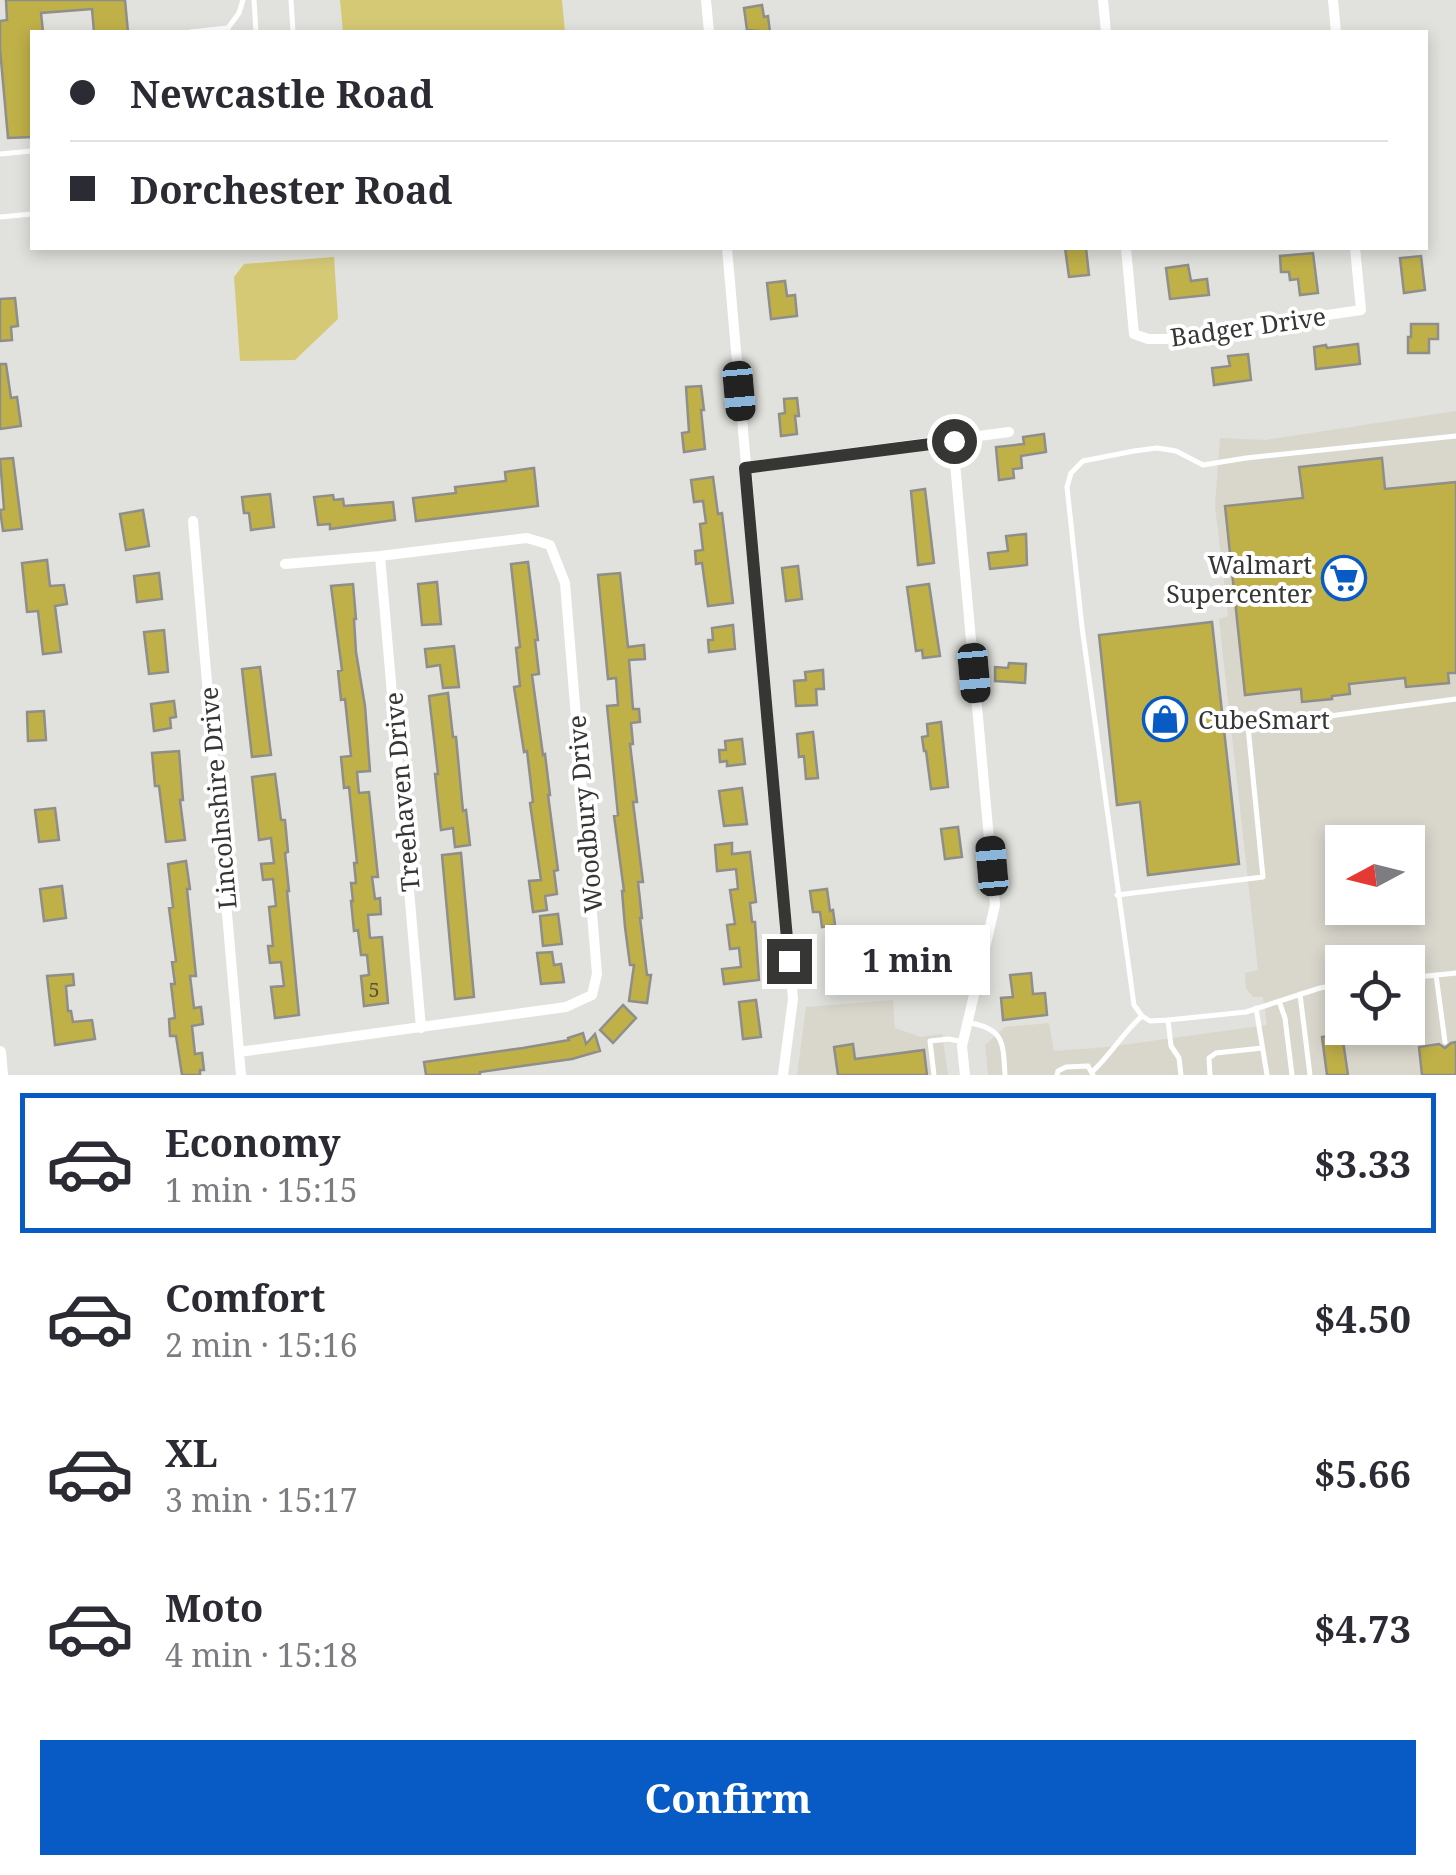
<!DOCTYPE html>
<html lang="en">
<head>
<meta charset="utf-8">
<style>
  :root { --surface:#fff; --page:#f7f7f7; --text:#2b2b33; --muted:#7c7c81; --line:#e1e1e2; --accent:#085ac4 }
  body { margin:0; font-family:"Noto Serif",serif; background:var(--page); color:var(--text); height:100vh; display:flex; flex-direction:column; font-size:38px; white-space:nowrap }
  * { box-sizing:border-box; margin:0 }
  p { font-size:32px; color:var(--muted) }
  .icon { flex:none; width:55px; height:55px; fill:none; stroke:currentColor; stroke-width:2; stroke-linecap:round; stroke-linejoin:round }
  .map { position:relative; height:1075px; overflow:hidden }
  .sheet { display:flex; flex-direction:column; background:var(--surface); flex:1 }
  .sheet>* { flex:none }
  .top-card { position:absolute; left:30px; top:30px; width:1398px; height:220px; border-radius:0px; box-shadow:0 5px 15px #0003; display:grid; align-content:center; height:220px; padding:0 40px; background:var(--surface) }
  .needle { width:65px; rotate:263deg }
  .controls { position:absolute; left:1325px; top:825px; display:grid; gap:20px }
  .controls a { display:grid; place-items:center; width:100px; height:100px; border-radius:0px; background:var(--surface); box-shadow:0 5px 15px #0003; font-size:50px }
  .end { position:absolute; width:45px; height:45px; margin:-22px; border:12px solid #363635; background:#fff; box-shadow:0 0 0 5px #fff }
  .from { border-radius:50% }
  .bubble { position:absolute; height:70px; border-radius:0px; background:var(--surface); box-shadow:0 5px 15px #0003; font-size:32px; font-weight:700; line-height:70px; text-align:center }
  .car { position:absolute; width:30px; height:60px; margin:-30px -15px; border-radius:12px; box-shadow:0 0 8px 2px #0007; background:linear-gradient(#222 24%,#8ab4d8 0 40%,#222 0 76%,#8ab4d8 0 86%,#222 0) }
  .top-card b { display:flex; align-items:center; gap:35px; height:95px; font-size:38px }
  .top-card b+b { border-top:2px solid var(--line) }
  .top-card i { width:25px; height:25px; background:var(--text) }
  ul { padding:18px 0 0; list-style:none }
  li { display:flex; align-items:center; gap:30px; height:140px; margin:0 20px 15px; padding:0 20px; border:5px solid transparent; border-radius:0px }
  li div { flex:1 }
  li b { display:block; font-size:38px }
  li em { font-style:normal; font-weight:700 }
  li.on { border-color:var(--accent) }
  li>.icon { width:90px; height:90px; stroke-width:1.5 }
  .action { display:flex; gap:20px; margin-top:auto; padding:20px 40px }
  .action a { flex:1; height:115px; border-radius:0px; background:var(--accent); color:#fff; font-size:40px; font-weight:700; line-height:115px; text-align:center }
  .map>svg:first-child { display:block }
  .built { fill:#d9d7cc; fill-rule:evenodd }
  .garden { fill:#d5c976 }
  .building { fill:#bfb048; stroke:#8f8e8b; stroke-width:2.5 }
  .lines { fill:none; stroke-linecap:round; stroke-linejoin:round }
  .service { stroke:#fff; stroke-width:5 }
  .minor { stroke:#fff; stroke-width:10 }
  .tertiary { stroke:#fff; stroke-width:12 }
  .route { stroke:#363635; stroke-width:12 }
  .labels { text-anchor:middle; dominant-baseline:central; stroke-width:8; stroke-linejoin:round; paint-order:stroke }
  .number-label { font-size:20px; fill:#58543a }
  .street-label { font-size:25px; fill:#363635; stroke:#fff }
  .poi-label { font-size:25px; fill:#363635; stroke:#fff; text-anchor:end }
</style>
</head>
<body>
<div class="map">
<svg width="1456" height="1075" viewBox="0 0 1456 1075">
  <rect width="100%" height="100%" fill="#e1e1dd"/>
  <!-- built -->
  <path class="built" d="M 1456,411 L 1456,1075 L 988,1075 L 985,1045 L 1005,1027 L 1049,1023 L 1054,1051 L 1108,1047 L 1267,1025 L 1263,997 L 1253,997 L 1246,988 L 1245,973 L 1258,970 L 1219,619 L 1228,616 L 1215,506 L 1220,438 L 1265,440 ZM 1342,842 L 1408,842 L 1408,908 L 1342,908 ZM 1342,962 L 1408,962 L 1408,1028 L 1342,1028 Z
    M 893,1000 L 895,1028 L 921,1037 L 942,1034 L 948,1075 L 797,1075 L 806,1007 Z"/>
  <!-- garden -->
  <path class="garden" d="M 340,0 L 562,0 L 565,32 L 343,32 Z
    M 334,257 L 338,319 L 295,360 L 240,361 L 234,277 L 244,264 Z"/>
  <!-- building -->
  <path class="building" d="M 6,0 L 125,0 L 128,32 L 94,32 L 92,9 L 41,13 L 43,32 L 32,32 L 32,137 L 8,138 L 0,49 L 0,21 L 7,20 Z
    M 762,5 L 764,17 L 768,16 L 770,32 L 747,30 L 744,8 Z
    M 1065,248 L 1086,248 L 1089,275 L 1069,277 Z
    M 1313,253 L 1318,293 L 1300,295 L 1298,279 L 1290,280 L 1289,272 L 1281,272 L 1280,256 Z
    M 1421,256 L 1425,290 L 1404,293 L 1400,258 Z
    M 1188,265 L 1191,281 L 1207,279 L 1209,295 L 1170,299 L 1166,268 Z
    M 785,281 L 787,296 L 795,295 L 797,316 L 771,319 L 767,283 Z
    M 15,298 L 18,326 L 11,327 L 12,340 L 0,341 L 0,299 Z
    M 1411,324 L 1438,324 L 1438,339 L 1429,339 L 1429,353 L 1408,353 L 1408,337 L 1411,337 Z
    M 1358,344 L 1360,364 L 1316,369 L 1314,347 L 1326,345 L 1327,348 Z
    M 1248,354 L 1251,380 L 1214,385 L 1212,368 L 1230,366 L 1228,356 Z
    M 0,364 L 6,364 L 11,398 L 17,397 L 21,426 L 0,429 Z
    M 701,386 L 704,410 L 701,410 L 705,449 L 684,452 L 682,433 L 689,432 L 686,387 Z
    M 797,398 L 799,416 L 795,416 L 797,434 L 781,436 L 779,414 L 785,413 L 784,399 Z
    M 1044,434 L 1046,452 L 1021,456 L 1022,468 L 1013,469 L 1014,478 L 999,480 L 996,447 L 1024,444 L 1023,437 Z
    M 13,458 L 22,529 L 3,531 L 0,510 L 4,509 L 0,459 Z
    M 1382,458 L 1385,489 L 1456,482 L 1456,673 L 1448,673 L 1449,683 L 1406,687 L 1405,678 L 1349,684 L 1350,694 L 1332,696 L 1332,699 L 1302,702 L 1301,689 L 1245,695 L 1225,506 L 1303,498 L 1299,467 Z
    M 534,468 L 538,506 L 416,521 L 413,498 L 456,493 L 455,487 L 506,481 L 505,472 Z
    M 713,477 L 718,514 L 722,513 L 733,603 L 708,606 L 702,563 L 696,564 L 695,551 L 703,550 L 700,524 L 706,523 L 703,501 L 694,502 L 691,480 Z
    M 925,489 L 934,563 L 918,565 L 911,491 Z
    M 270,494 L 274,527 L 251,530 L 249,513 L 244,513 L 242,497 Z
    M 333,495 L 334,500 L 343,499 L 344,506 L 393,502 L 395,520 L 330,529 L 330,524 L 318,525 L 314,497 Z
    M 143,510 L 149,546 L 126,550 L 120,514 Z
    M 1026,534 L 1027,565 L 990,569 L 988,553 L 1008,551 L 1006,536 Z
    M 47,560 L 50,586 L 64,585 L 67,604 L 55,606 L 61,652 L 43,654 L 38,611 L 27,612 L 22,563 Z
    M 528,562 L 538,640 L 535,640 L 539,674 L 532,675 L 543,755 L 545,754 L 550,795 L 548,795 L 558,870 L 554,871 L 557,894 L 545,896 L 547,910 L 533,912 L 529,881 L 541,880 L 530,803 L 533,802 L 527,751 L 524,752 L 514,687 L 520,686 L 516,648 L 520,647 L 511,564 Z
    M 798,566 L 802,599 L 786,601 L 782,568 Z
    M 159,573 L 162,599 L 137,602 L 134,576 Z
    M 620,573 L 628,647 L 644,645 L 645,659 L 629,660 L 633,709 L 639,709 L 640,722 L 631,723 L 633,744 L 630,744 L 637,802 L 633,802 L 643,882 L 638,882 L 642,918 L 640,918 L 647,975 L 651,975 L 647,1003 L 629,1001 L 634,965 L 630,965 L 625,927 L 622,891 L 624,891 L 614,816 L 618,815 L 607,706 L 618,705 L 616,678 L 608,679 L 598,575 Z
    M 437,582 L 441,624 L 422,625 L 418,584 Z
    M 353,584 L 356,619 L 354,619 L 356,652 L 365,706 L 370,771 L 357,772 L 359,793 L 369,792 L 378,877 L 372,877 L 375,899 L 380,898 L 381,914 L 368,915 L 370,938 L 382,937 L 388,1003 L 364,1006 L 361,976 L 369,975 L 367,955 L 361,955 L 358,930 L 354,931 L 351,901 L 353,901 L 351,883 L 356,883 L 354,863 L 357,863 L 349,787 L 344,788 L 341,757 L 351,756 L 345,699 L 341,700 L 338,671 L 342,670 L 331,586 Z
    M 929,584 L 940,656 L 923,658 L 922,650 L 916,651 L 907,587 Z
    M 1212,622 L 1239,864 L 1148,875 L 1140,802 L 1117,805 L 1099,635 Z
    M 733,625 L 735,649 L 709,652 L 708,640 L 713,640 L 712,628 Z
    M 164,630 L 168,672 L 149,674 L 144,632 Z
    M 454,646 L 459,687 L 443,688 L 440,665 L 427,667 L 425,649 Z
    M 1009,663 L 1026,664 L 1025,683 L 995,681 L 995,667 L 1008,668 Z
    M 260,667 L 271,755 L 252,757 L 242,669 Z
    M 823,670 L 824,689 L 816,689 L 817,705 L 796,706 L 794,681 L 806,680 L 805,672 Z
    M 448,693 L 453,737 L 456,737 L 463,811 L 466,810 L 470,845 L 455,847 L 453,828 L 441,830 L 435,774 L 438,774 L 429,696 Z
    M 174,701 L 176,717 L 170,718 L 171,728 L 154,731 L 151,704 Z
    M 44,711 L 46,740 L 28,741 L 27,712 Z
    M 941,722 L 948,787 L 931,789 L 926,751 L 924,751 L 922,737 L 928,736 L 927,724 Z
    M 813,732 L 818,778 L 806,779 L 804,756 L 799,757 L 797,734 Z
    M 742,739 L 745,764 L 727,766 L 727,761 L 720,762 L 719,750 L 726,750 L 725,741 Z
    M 179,751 L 183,800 L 180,800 L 185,840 L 166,842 L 159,786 L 155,786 L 152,753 Z
    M 275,774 L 281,820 L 285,820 L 288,852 L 285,853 L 289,891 L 287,891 L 299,1015 L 275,1018 L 271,987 L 284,986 L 281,962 L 270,963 L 268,946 L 273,946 L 269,907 L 276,906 L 273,879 L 263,880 L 261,864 L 274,863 L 271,838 L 259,840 L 252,777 Z
    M 742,788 L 747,824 L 724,826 L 719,791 Z
    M 55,808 L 59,840 L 39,842 L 35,810 Z
    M 958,827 L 962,857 L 945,859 L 941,829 Z
    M 732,843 L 732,854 L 750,852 L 756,902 L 750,903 L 752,922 L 755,922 L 759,980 L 724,984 L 722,969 L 741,967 L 739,948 L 730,949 L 727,925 L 735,924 L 730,890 L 738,889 L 736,869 L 717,871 L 715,845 Z
    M 461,853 L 474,997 L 455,999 L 442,855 Z
    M 186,861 L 190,889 L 187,889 L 196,976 L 190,976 L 194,1008 L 201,1007 L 203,1024 L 192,1026 L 195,1054 L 202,1053 L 204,1070 L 200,1070 L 200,1075 L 182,1075 L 176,1036 L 170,1036 L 169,1019 L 175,1018 L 171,984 L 175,984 L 172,962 L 176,961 L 169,908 L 173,907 L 168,864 Z
    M 62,886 L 66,918 L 44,921 L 40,889 Z
    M 827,889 L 830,911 L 833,910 L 835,925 L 822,927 L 820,912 L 813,912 L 810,891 Z
    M 558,914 L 562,944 L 543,946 L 540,916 Z
    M 552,952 L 554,965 L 561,964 L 564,982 L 541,984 L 537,953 Z
    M 1031,973 L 1033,994 L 1045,993 L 1047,1015 L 1003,1020 L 1001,998 L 1013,997 L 1010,975 Z
    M 73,974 L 74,985 L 66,986 L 68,1011 L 71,1011 L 73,1022 L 92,1020 L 95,1039 L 55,1045 L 47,976 Z
    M 756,1000 L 761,1037 L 743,1039 L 739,1002 Z
    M 623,1005 L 636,1018 L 613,1043 L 600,1030 Z
    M 583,1033 L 586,1044 L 595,1034 L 600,1051 L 572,1059 L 480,1072 L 480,1075 L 426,1075 L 424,1062 L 523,1048 L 569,1040 L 568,1038 Z
    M 1342,1034 L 1348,1075 L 1327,1075 L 1322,1037 Z
    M 1456,1042 L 1456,1075 L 1422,1075 L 1419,1047 L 1439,1044 L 1445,1048 L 1451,1043 Z
    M 853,1044 L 855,1059 L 924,1050 L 927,1075 L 838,1075 L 834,1047 Z"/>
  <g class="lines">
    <!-- service -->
    <path class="service" d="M 254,0 L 256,32
      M 291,0 L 293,32
      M 190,32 L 228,28 L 239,13 L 243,0
      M 0,154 L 32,151
      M 0,217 L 32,214
      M 1117,895 L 1263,877 L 1248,727 L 1456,699
      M 1436,975 L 1445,1042
      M 1408,978 L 1456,973
      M 1342,984 L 1320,988 L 1246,1012 L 1168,1020 L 1150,1021 L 1142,1016 L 1134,1005 L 1082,627 L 1067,487 L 1071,473 L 1083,461 L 1134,451 L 1157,448 L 1176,451 L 1203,465 L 1246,458 L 1456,436
      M 1300,994 L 1310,1075
      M 1279,1001 L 1285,1018 L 1292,1075
      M 1256,1008 L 1267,1075
      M 1168,1020 L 1171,1046 L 1179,1058 L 1181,1075
      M 970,1023 C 1005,1029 1003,1044 1005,1075
      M 1093,1071 C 1111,1054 1123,1033 1142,1016
      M 934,1075 L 930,1041 L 949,1039 L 963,1042
      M 1057,1075 L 1058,1071 L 1066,1067 L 1088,1066 L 1093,1075
      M 1210,1075 L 1209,1058 L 1216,1053 L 1262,1048"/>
    <!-- minor -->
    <path class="minor" d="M 706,0 L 709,32
      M 1103,0 L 1106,32
      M 1333,0 L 1336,32
      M 727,248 L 793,999 L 783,1075
      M 1126,248 L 1134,334 L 1148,339 L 1165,339 L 1361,310 L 1355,248
      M 953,441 L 995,905 L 962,1046 L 965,1075
      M 745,467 L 1009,432
      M 193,521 L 241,1075
      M 380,556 L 421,1028
      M 239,1052 L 566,1007 L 592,995 L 597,974 L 565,583 L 550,545 L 527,538 L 380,556 L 285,564"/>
    <!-- tertiary -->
    <path class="tertiary" d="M 0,1052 L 2,1075"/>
  </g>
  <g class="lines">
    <!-- route -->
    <path class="route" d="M 789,961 L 745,468 L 954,441"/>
  </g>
  <!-- icons -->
  <defs>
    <symbol id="supermarket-ring" viewBox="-11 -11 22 22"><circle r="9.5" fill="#fff" stroke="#085ac4" stroke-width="1.5"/><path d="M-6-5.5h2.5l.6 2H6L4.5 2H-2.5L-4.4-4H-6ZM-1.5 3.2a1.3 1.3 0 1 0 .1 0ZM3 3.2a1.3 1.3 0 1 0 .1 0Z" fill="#085ac4"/></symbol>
    <symbol id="shop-ring" viewBox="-11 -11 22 22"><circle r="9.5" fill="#fff" stroke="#085ac4" stroke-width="1.5"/><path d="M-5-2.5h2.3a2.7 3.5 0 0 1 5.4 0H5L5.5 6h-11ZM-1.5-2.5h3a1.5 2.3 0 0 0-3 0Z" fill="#085ac4"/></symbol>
  </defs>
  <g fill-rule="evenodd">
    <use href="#supermarket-ring" x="1319" y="553" width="50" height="50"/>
    <use href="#shop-ring" x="1140" y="694" width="50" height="50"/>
  </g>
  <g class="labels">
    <!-- number labels -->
    <g class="number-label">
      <text x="374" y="989">5</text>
    </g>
    <!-- street labels -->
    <g class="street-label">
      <text transform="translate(1248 326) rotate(-8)">Badger Drive</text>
      <text transform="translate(401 792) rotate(-95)">Treehaven Drive</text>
      <text transform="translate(217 798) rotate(-95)">Lincolnshire Drive</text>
      <text transform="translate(584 814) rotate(-95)">Woodbury Drive</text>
    </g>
    <!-- poi labels -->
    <g class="poi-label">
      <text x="1312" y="564">Walmart<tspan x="1312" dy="29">Supercenter</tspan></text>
      <text x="1198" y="719" text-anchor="start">CubeSmart</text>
    </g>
  </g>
</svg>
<div class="controls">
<a><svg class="needle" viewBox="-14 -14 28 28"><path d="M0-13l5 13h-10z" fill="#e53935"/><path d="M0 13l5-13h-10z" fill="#7c7c81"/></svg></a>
<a><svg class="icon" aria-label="locate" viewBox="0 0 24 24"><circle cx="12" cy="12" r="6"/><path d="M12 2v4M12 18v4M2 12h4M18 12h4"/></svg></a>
</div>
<i class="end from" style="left:954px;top:441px"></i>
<i class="end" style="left:789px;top:961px"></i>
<div class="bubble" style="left:825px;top:925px;width:165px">1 min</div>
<i class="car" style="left:739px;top:391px;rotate:175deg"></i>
<i class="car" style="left:974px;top:673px;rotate:175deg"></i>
<i class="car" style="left:992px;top:866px;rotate:355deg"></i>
<div class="top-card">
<b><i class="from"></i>Newcastle Road</b>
<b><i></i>Dorchester Road</b>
</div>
</div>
<section class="sheet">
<ul>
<li class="on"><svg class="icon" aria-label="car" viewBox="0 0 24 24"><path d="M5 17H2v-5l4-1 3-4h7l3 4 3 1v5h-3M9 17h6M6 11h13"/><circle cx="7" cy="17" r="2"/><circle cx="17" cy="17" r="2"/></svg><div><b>Economy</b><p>1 min · 15:15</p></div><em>$3.33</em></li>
<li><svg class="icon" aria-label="car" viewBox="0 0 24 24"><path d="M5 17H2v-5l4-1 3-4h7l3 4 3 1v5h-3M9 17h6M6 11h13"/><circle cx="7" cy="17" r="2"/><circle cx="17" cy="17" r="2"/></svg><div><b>Comfort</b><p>2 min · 15:16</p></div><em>$4.50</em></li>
<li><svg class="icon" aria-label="car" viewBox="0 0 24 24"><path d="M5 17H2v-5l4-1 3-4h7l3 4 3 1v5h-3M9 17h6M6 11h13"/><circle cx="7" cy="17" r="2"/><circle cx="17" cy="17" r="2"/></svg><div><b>XL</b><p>3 min · 15:17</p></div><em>$5.66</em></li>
<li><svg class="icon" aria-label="car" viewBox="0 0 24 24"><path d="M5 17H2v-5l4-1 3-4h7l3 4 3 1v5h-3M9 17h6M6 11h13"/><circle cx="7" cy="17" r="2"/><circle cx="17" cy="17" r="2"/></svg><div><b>Moto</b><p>4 min · 15:18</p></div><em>$4.73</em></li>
</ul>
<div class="action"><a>Confirm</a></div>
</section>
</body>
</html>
